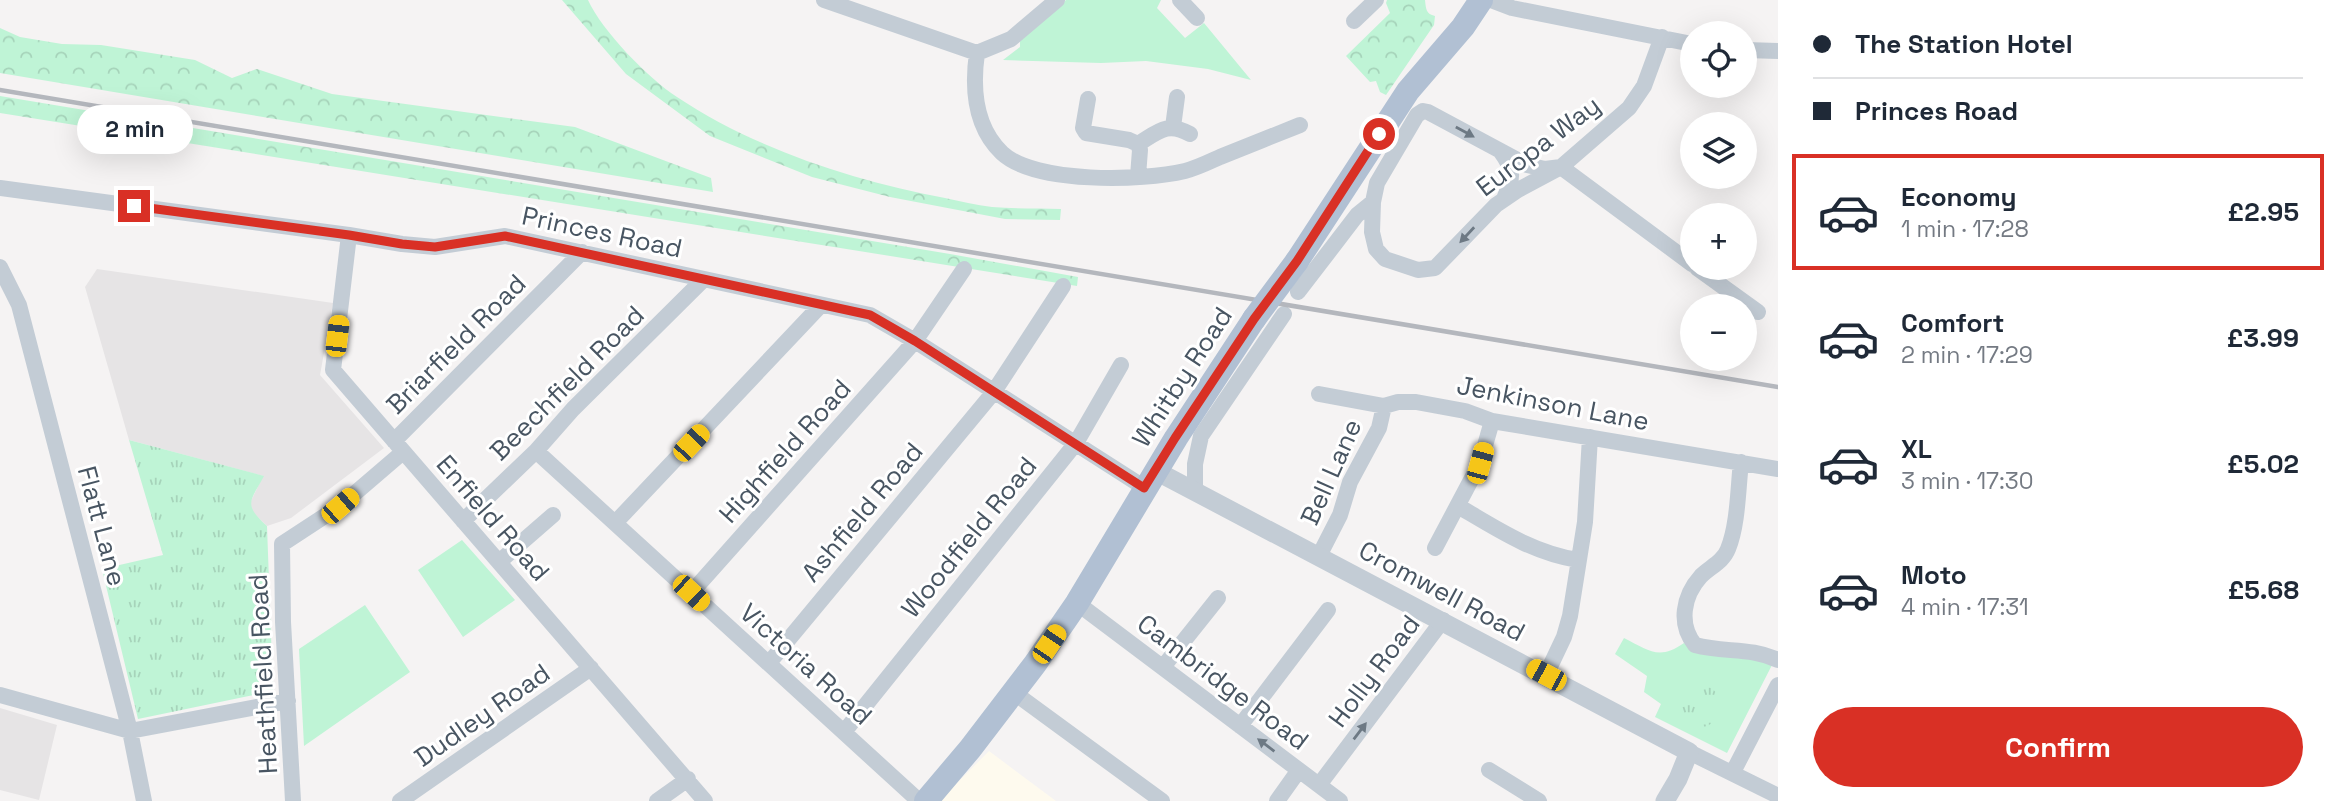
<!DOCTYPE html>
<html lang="en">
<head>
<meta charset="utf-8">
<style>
  :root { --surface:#fff; --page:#f6f6f7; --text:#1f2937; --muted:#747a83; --line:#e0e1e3; --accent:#d93025 }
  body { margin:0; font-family:"Space Grotesk",sans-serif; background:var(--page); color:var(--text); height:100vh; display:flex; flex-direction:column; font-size:26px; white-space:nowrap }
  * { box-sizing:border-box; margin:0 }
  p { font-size:23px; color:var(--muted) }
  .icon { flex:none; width:38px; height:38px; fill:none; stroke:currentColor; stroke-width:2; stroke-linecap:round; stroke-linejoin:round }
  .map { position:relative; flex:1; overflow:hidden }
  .sheet { display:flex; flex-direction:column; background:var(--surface); width:560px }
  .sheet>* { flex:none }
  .top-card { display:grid; align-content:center; height:154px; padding:0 35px; background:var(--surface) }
  .tools { position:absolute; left:1680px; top:21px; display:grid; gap:14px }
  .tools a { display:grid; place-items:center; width:77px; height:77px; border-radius:50%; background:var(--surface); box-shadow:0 7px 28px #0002; font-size:35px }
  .end { position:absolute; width:32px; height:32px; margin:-16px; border:9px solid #d93025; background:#fff; box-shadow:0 0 0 4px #fff }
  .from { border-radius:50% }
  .bubble { position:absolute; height:49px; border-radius:24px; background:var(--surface); box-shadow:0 7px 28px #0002; font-size:23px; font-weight:700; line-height:49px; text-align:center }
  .car { position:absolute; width:21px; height:42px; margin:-21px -10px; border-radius:9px; box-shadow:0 0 5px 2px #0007; background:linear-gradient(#f5c518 24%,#345 0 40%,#f5c518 0 76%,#345 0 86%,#f5c518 0) }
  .top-card b { display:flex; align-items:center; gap:24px; height:66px; font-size:26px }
  .top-card b+b { border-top:2px solid var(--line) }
  .top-card i { width:18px; height:18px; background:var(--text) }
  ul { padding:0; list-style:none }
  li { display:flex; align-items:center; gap:21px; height:116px; margin:0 14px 10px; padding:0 21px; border:4px solid transparent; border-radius:0px }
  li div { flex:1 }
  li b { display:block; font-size:26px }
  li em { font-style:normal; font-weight:700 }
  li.on { border-color:var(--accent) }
  li>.icon { width:63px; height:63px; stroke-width:1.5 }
  .action { display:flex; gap:14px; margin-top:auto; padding:14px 35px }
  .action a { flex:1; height:80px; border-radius:42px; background:var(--accent); color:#fff; font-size:28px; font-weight:700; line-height:80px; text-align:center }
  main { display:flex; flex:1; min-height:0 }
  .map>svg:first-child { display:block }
  .commercial { fill:#fefaee }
  .education { fill:#e6e4e5 }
  .grass { fill:#bff4d6 }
  .forest { fill:url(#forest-crowns) }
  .park { fill:url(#park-tufts) }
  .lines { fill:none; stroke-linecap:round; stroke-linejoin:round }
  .minor { stroke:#c3ccd5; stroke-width:16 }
  .tertiary { stroke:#c3ccd5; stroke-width:19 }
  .primary { stroke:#b1c0d3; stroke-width:24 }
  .rail { stroke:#b4b7bd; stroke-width:4.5 }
  .primary-bridge { stroke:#b1c0d3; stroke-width:24 }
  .oneway { fill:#6d7984 }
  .route { stroke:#d93025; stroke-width:9 }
  .labels { text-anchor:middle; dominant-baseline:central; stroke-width:6; stroke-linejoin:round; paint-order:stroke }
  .street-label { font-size:26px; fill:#485562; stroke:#fff }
</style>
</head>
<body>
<main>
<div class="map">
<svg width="1778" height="801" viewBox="0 0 1778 801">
  <defs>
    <pattern id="forest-crowns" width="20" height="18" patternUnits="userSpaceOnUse" patternTransform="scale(1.75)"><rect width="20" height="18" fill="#bff4d6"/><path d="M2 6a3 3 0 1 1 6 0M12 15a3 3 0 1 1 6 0" fill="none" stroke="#a6d3ba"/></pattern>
    <pattern id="park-tufts" width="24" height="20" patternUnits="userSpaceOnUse" patternTransform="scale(1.75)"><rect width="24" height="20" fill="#bff4d6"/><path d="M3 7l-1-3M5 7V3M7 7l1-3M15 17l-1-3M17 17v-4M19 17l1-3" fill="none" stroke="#a6d3ba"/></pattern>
  </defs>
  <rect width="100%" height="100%" fill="#f5f3f3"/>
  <!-- commercial -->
  <path class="commercial" d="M 989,751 L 1056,801 L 939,801 Z"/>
  <!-- education -->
  <path class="education" d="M 97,269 L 333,303 L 320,375 L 384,448 L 291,518 L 267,526 L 252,512 L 250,503 L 263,476 L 129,440 L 85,287 Z
    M 0,708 L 57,725 L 39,800 L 0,790 Z"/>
  <!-- grass -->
  <path class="grass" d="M 1066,0 L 1161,0 L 1157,8 L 1185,38 L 1204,23 L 1251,80 L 1208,69 L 1146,61 L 1101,63 L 1003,60 L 1020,47 L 1020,41 Z
    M 462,540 L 515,600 L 463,637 L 418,570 Z
    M 365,605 L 410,672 L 304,746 L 299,649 Z
    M 1624,638 C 1648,650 1659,661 1684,643 L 1701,654 L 1759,659 L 1772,665 L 1727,753 L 1655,717 L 1661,704 L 1644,692 L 1647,676 L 1615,654 Z"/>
  <!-- forest -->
  <path class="forest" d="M 562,0 L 588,0 C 602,31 649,79 677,97 C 755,149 854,181 945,198 C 960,201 976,205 992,207 C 1015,209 1038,208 1061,209 L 1060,220 L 1005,219 L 890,197 L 812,177 L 710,136 L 626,74 Z
    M 1387,0 L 1425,0 C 1426,9 1426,14 1435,16 L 1434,25 L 1386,95 L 1380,92 L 1376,81 L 1370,82 L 1346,56 L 1390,13 L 1386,3 Z
    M 0,28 L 20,37 L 62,44 L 101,45 L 195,60 L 232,78 L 257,69 L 332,94 L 575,127 L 711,178 L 713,192 L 0,73 Z
    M 0,96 L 950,254 L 1078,277 L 1077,286 L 0,113 Z"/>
  <!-- park -->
  <path class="park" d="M 129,440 L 264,476 C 250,502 243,504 267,526 L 273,691 L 138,719 L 102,569 L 163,555 Z
    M1679 706a21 21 0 1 1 42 0a21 21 0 1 1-42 0Z"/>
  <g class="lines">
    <!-- minor -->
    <path class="minor" d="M 824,0 L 977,53 L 1011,39 L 1057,0
      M 1180,0 L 1197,18
      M 1491,0 L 1512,8 L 1692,44
      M 1354,21 L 1376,0
      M 1745,50 L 1778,51
      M 977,53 C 972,88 975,127 1002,153 C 1035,184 1143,181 1185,171 C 1197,168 1209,162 1220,157 C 1247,146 1273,136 1300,125
      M 1088,99 L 1083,128 L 1086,133 L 1129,140 L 1138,144 L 1140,150 L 1138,176
      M 1173,127 L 1177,97
      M 1138,144 C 1158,132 1167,121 1190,134
      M 1501,152 C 1515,171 1513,178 1504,199
      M 1561,167 L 1545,169 L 1527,165 L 1428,112 L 1423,111 L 1417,115 L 1377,183 L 1373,202 L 1372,232 L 1376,249 L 1385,259 L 1418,270 L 1435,268 L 1496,205 L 1518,190 L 1561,167 L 1629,108 L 1644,86 L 1662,37
      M 1561,167 L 1692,264
      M 0,188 L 349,235 L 402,244 L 435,247 L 505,236 L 870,315 L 915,341 L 1145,488
      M 349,235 L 333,370 L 705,801
      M 0,267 L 19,305 L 130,731 L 144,801
      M 1697,268 L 1758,312
      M 1298,292 L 1357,215 L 1373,202
      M 1319,394 L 1384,406 L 1398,402 L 1416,402 L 1465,411 L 1492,421 L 1778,469
      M 394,441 L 582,252
      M 536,451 L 919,801
      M 1741,462 C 1738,488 1738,525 1728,549 C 1723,562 1710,567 1701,576 C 1683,596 1678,624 1695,645 C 1725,653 1750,647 1778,660
      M 1195,491 L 1195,464 L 1201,436 L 1284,314
      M 1458,506 C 1497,529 1533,553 1578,560
      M 463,521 L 536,451 L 573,409 L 704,279
      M 615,523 L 821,305
      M 1435,548 L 1480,463 L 1492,421
      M 1319,556 L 1340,515 L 1350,482 L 1379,428 L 1384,406
      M 499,562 L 553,515
      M 691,593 L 915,341 L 964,269
      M 1077,603 L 1340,801
      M 769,663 L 993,393 L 1063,286
      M 1163,667 L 1218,598
      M 1546,675 L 1564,637 L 1570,616 L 1585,522 L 1590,437
      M 1013,692 L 1162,801
      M 0,695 L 130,731 L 288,701
      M 1240,726 L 1328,610
      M 844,732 L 1076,443 L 1121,365
      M 1689,752 L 1778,796
      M 1489,770 L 1539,801
      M 1733,772 L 1778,685
      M 1319,785 L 1443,620
      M 293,801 L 283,622 L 282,544 L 340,506 L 403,452
      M 400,801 L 591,668
      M 657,801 L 688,779
      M 1277,801 L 1299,770"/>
    <!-- tertiary -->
    <path class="tertiary" d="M 1156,471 L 1689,752 L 1678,779 L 1665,801"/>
    <!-- primary -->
    <path class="primary" d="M 1297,261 L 1408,91 L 1463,27 L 1481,0
      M 926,801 L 970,749 L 1035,664 L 1077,603 L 1176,438 L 1254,319"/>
    <!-- rail -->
    <path class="rail" d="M 0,90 L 1778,387"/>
    <!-- primary-bridge -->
    <path class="primary-bridge" d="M 1254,319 L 1297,261"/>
  </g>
  <!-- one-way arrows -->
  <defs><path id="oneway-solid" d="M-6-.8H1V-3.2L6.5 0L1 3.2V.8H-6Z" transform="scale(1.75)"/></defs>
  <g class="oneway">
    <use href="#oneway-solid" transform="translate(1465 132) rotate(29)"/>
    <use href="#oneway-solid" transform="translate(1467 235) rotate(133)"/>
    <use href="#oneway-solid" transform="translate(1360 731) rotate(-53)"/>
    <use href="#oneway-solid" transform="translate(1266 745) rotate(-143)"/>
  </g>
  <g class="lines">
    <!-- route -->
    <path class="route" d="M 134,206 L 349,235 L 402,244 L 435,247 L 505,236 L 870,315 L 915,341 L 1144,488 L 1175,438 L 1254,319 L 1297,261 L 1379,134"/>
  </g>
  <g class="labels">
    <!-- street labels -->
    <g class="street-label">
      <text transform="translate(1538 146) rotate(-37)">Europa Way</text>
      <text transform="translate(602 232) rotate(12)">Princes Road</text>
      <text transform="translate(456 344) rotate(-45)">Briarfield Road</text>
      <text transform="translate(1182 377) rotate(-57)">Whitby Road</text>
      <text transform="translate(567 383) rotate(-45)">Beechfield Road</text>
      <text transform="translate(1553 403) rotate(11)">Jenkinson Lane</text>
      <text transform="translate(785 451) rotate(-48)">Highfield Road</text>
      <text transform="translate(1331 472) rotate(-66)">Bell Lane</text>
      <text transform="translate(862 512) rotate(-50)">Ashfield Road</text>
      <text transform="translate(493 518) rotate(49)">Enfield Road</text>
      <text transform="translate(102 526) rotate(75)">Flatt Lane</text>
      <text transform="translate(969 537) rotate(-51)">Woodfield Road</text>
      <text transform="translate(1442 591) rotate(28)">Cromwell Road</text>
      <text transform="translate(806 664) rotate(42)">Victoria Road</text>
      <text transform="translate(1374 671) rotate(-53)">Holly Road</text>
      <text transform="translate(263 674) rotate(-93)">Heathfield Road</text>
      <text transform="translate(1223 682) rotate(37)">Cambridge Road</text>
      <text transform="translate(482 715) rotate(-35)">Dudley Road</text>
    </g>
  </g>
</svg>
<div class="tools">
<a><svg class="icon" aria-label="locate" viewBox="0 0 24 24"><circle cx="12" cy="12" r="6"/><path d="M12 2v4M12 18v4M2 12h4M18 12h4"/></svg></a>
<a><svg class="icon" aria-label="layers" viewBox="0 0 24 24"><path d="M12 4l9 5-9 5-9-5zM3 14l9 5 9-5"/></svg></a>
<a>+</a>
<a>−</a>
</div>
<i class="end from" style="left:1379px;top:134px"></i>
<i class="end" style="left:134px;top:206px"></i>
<div class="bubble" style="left:77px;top:105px;width:116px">2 min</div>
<i class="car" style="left:337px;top:336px;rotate:7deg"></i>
<i class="car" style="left:691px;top:443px;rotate:43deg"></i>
<i class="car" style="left:1480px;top:463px;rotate:15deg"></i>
<i class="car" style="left:340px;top:506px;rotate:49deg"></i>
<i class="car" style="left:691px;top:593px;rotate:133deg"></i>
<i class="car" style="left:1049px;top:644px;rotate:34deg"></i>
<i class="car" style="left:1546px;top:675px;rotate:298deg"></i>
</div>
<section class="sheet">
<div class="top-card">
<b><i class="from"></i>The Station Hotel</b>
<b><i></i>Princes Road</b>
</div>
<ul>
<li class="on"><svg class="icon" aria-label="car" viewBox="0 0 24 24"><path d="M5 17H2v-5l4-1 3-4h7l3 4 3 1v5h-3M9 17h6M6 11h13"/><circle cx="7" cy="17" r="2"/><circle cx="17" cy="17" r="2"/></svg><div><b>Economy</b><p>1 min · 17:28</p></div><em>£2.95</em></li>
<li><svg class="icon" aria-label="car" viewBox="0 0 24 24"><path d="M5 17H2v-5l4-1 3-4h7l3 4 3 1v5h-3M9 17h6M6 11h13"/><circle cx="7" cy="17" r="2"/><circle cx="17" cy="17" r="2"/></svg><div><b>Comfort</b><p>2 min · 17:29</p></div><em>£3.99</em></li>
<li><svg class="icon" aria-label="car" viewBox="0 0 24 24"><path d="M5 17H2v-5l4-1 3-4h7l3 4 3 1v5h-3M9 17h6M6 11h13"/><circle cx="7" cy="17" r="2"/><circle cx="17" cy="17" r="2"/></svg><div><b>XL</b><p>3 min · 17:30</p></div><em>£5.02</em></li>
<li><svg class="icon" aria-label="car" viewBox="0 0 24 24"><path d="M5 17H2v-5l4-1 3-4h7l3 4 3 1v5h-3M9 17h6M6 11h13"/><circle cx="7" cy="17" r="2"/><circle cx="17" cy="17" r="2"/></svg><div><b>Moto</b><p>4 min · 17:31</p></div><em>£5.68</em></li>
</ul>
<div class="action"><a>Confirm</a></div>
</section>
</main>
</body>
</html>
